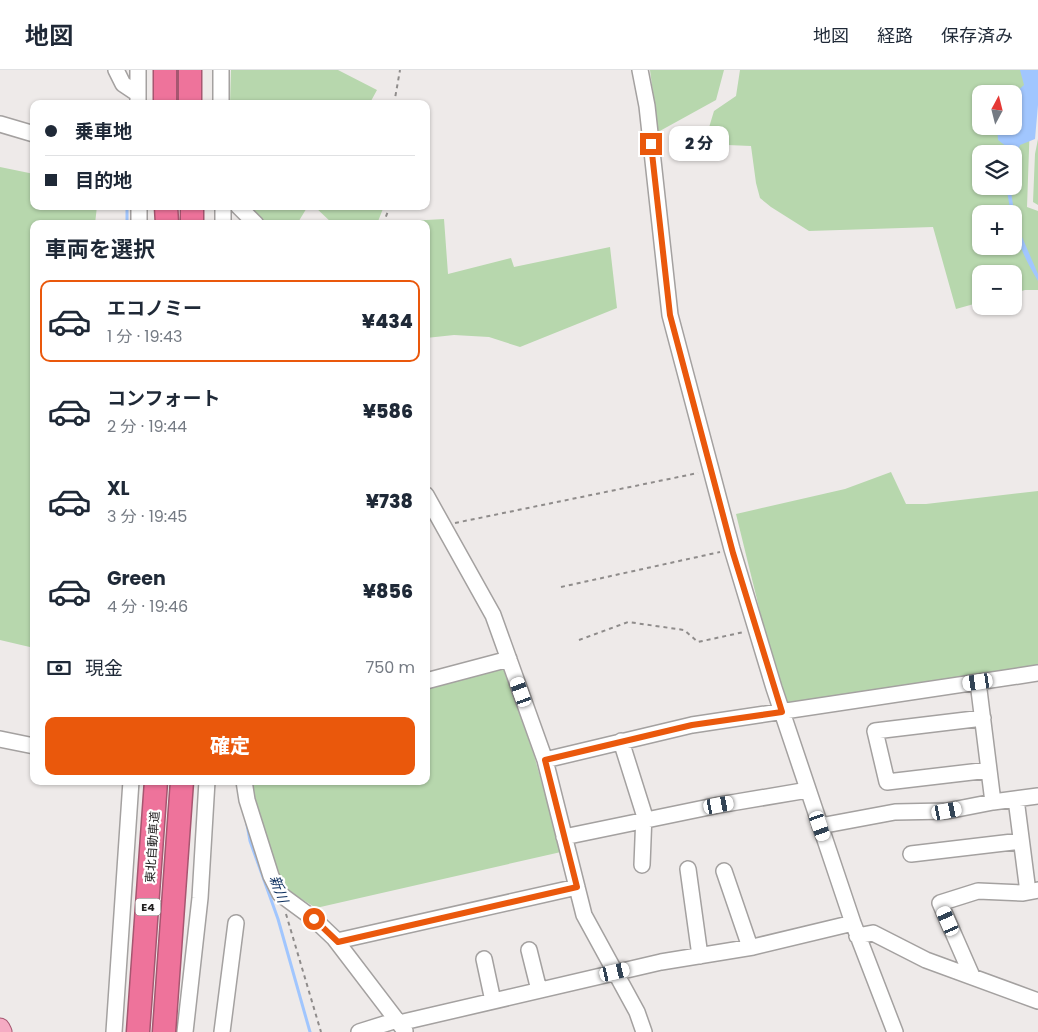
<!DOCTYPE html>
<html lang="ja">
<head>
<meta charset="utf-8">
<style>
  :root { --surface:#fff; --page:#f2f2f3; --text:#1f2937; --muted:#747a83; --line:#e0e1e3; --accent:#ea580c }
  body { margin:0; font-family:Poppins,"Noto Sans JP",sans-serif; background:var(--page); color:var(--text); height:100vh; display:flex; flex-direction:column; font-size:19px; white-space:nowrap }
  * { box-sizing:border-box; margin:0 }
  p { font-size:16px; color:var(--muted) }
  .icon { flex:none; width:28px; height:28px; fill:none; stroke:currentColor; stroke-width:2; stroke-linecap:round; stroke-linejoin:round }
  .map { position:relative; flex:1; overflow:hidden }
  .sheet { position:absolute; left:30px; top:150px; width:400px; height:565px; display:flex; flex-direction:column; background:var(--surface); border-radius:10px; box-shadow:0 1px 4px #0004 }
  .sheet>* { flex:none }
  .top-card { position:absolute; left:30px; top:30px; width:400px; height:110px; border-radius:10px; box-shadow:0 1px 4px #0004; display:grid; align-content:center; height:110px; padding:0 15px; background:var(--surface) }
  .needle { width:32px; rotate:7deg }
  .buttons { position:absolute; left:972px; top:15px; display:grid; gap:10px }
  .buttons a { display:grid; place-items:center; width:50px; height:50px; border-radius:10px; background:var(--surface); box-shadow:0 1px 4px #0004; font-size:25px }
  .end { position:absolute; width:22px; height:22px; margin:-11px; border:6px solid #ea580c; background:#fff; box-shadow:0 0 0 2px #fff }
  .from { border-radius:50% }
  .bubble { position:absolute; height:35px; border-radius:10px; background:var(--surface); box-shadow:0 1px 4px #0004; font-size:16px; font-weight:800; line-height:35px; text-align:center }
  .car { position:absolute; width:15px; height:30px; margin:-15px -8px; border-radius:6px; box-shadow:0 0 4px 1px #0007; background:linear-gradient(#fff 24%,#345 0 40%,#fff 0 76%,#345 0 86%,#fff 0) }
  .top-card b { display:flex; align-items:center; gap:18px; height:48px; font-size:19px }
  .top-card b+b { border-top:1px solid var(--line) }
  .top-card i { width:12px; height:12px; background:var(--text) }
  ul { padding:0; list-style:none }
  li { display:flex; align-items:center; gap:15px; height:82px; margin:0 10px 8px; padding:0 5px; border:2px solid transparent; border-radius:10px }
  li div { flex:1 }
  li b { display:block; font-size:19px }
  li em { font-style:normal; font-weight:800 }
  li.on { border-color:var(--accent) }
  li>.icon { width:45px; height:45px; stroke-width:1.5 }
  h2 { padding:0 15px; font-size:22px; line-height:60px }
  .pay { display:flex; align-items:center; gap:12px; height:55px; padding:0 15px; font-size:19px }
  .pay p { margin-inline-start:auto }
  .primary-button { display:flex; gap:10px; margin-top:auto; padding:10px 15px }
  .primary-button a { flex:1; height:58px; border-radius:10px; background:var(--accent); color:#fff; font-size:20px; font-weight:800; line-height:58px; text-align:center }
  header { display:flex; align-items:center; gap:30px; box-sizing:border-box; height:70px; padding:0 25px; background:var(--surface); border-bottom:1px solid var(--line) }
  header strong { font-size:24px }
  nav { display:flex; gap:28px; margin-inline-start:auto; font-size:18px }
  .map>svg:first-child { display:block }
  .green { fill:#b7d7ad; fill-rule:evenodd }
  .water { fill:#a1c6fe }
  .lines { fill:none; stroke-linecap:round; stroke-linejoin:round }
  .stream { stroke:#a1c6fe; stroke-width:3 }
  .minor-casing { stroke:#a4a1a0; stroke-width:18 }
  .major-casing { stroke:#a65670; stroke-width:21 }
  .highway-casing { stroke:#a65670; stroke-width:25 }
  .path { stroke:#8f8c8b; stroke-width:2; stroke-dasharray:4 4; stroke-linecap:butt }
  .minor { stroke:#fff; stroke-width:15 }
  .major { stroke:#f5abc3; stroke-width:19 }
  .highway { stroke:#ee739b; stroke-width:22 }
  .route { stroke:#ea580c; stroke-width:6 }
  .labels { text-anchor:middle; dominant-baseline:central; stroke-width:4.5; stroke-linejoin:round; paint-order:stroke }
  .shield { fill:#fff; stroke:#646262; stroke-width:1 }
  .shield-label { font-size:11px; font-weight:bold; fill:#211f1f }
  .street-label { font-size:12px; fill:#211f1f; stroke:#fff }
  .water-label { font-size:14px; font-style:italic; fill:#092c5c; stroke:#fff }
</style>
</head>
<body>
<header>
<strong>地図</strong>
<nav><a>地図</a><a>経路</a><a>保存済み</a></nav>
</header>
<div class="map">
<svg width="1038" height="962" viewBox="0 0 1038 962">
  <rect width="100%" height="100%" fill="#eeeae9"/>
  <!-- green -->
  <path class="green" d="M 231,0 L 338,0 L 377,20 L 371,31 L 375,34 L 230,34 Z
    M 650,0 L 724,0 L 716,30 L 658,62 Z
    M 740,0 L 1025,0 L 1031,22 L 1027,137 L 1038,141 L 1038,220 L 1025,220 L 1014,223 L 1014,204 L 981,204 L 981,232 L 956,239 L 933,157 L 809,161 L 771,137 L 760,128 L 756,113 L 751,76 L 704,74 L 714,41 L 736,26 ZM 981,24 L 1014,24 L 1014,56 L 981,56 ZM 981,84 L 1014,84 L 1014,116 L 981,116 ZM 981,144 L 1014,144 L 1014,176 L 981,176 Z
    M 1038,69 L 1038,135 L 1033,132 L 1035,84 Z
    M 0,97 L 34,104 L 34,136 L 97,136 L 95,154 L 34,154 L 34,578 L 0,570 Z
    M 246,136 L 308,136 L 297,154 L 267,154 Z
    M 314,136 L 384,136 L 377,154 L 333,154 Z
    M 444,149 L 448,204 L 511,188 L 514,197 L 610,177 L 617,238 L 520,277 L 489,267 L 454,265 L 426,268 L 426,154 L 389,154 L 390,152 Z
    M 891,402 L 906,434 L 926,434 L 1038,421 L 1038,598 L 787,634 L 765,562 L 736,444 L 845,419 Z
    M 503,598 L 534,685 L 561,782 L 316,838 L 287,820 L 270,788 L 251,711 L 426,711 L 426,618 Z"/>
  <!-- water -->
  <path class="water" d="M 1020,0 L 1038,0 L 1038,35 L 1035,69 L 1020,75 L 1014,96 L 1014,84 L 1006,84 L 1007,77 L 998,70 L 997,57 L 1014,56 L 1014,24 L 1024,15 Z
    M 1006,116 L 1010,116 L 1016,153 L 1038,204 L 1038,211 C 1026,191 1014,168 1014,144 L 1011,144 Z"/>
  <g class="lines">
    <!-- stream -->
    <path class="stream" d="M 127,136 L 127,154
      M 246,749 L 250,771 L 278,849 L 310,962"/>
    <defs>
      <path id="minor" d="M 116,0 L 123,14 L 138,24
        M 138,0 L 138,31
        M 221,0 L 221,34
        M 640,0 L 647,36 L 670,245 L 732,479 L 774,618 L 853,853 L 895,962
        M 0,54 L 34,64
        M 139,136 L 139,154
        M 223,136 L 223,154
        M 238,136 L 256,154
        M 426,425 L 493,545 L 545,690 L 584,845 L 637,942 L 644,962
        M 426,611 L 509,589
        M 978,612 L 993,732 L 1038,726
        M 983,648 L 875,661 L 887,712 L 989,700
        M 0,669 L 34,676
        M 621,671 L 644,744 L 642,795
        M 545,690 L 692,655 L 1038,603
        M 244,711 L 247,730 L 271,806 L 280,824 L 314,849 L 334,868 L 405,961
        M 1016,729 L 1028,822
        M 820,756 L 895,742 L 947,741 L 993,732
        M 564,767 L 719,735 L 808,720
        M 911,784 L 1021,771
        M 688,799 L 700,886
        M 724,801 L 750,877
        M 857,866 L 873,863 L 926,890 L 1038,931
        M 337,871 L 577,817
        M 529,880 L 539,920
        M 484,889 L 493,931
        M 972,906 L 940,833 L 978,821 L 1023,823 L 1038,820
        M 399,953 L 661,892 L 753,877 L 853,853
        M 114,962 L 131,711
        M 185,962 L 200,828 L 207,711
        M 222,962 L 236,853
        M 359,962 L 397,950"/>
      <path id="major" d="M 0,958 L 2,962"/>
      <path id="highway" d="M 165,0 L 165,34
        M 190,0 L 190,34
        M 166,136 L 167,154
        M 192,136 L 192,154
        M 138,962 L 156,711
        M 164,962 L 182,711"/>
    </defs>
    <!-- minor casing -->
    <use href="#minor" class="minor-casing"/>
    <!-- major casing -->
    <use href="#major" class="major-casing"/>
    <!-- highway casing -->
    <use href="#highway" class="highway-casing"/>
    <!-- path -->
    <path class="path" d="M 394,34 L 400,0
      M 383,154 L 390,136
      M 455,453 L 698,403
      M 561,517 L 720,482
      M 579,570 L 628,552 L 684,560 L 698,572 L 744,562
      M 286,844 L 321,962"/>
    <!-- minor -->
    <use href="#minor" class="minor"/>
    <!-- major -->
    <use href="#major" class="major"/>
    <!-- highway -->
    <use href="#highway" class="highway"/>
  </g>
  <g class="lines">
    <!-- route -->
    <path class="route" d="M 314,849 L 338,872 L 577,817 L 545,690 L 692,655 L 782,642 L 733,483 L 670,245 L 651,74"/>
  </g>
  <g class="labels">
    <!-- shield labels -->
    <rect class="shield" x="135.5" y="828.5" width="25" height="17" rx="4"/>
    <g class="shield-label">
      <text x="148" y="837">E4</text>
    </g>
    <!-- street labels -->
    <g class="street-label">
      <text transform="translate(152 777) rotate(-86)">東北自動車道</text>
    </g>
    <!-- water labels -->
    <g class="water-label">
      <text transform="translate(279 819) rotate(70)">新川</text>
    </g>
  </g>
</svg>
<div class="buttons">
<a><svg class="needle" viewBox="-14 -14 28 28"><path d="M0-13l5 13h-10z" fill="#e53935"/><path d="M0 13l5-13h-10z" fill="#747a83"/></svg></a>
<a><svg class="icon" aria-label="layers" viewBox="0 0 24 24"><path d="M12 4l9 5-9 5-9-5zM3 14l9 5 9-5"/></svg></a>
<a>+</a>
<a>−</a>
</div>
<i class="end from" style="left:314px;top:849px"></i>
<i class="end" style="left:651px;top:74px"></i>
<div class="bubble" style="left:669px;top:56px;width:60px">2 分</div>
<i class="car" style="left:978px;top:612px;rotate:262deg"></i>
<i class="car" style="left:521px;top:622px;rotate:340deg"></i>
<i class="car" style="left:719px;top:735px;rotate:80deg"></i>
<i class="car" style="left:947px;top:741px;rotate:79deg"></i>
<i class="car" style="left:820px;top:756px;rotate:161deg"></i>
<i class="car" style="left:948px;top:851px;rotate:336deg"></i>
<i class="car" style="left:615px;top:902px;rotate:77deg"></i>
<div class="top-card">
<b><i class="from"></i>乗車地</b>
<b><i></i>目的地</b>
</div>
<section class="sheet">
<h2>車両を選択</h2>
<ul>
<li class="on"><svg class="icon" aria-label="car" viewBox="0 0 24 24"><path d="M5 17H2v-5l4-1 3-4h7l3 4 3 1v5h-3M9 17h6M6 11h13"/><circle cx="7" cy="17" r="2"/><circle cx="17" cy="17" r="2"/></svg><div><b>エコノミー</b><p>1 分 · 19:43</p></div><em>¥434</em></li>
<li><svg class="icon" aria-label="car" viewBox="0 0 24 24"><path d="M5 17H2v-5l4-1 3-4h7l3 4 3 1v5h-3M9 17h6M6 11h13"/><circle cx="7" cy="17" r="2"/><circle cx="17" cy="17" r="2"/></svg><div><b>コンフォート</b><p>2 分 · 19:44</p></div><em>¥586</em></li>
<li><svg class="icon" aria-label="car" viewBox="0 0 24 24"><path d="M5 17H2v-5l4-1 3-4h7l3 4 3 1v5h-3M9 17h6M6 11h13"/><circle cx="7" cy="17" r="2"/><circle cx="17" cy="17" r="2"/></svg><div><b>XL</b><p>3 分 · 19:45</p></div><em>¥738</em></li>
<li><svg class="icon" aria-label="car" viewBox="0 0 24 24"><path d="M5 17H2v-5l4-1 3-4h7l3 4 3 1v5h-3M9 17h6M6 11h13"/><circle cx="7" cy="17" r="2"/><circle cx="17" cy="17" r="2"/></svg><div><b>Green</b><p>4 分 · 19:46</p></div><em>¥856</em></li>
</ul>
<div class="pay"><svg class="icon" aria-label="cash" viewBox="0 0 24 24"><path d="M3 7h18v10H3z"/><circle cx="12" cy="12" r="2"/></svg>現金<p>750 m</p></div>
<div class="primary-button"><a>確定</a></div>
</section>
</div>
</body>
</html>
